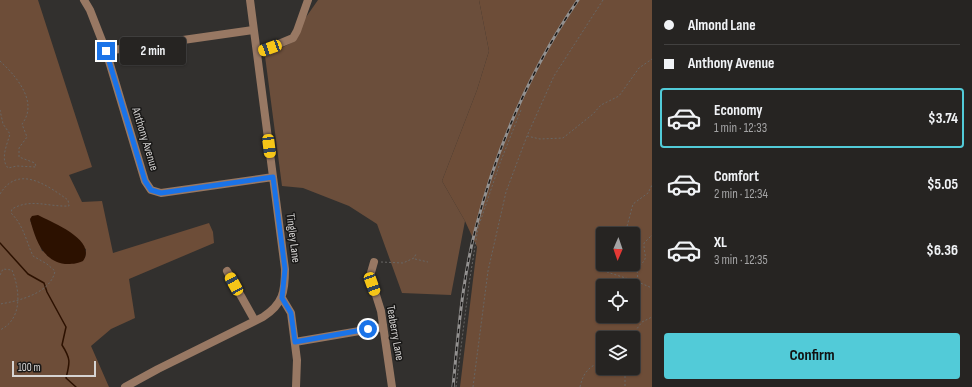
<!DOCTYPE html>
<html lang="en">
<head>
<meta charset="utf-8">
<style>
  :root { --surface:#262422; --page:#2e2c2a; --text:#f1f3f6; --muted:#a4a4a5; --line:#424140; --accent:#52cbd8 }
  body { margin:0; font-family:"Sofia Sans Condensed",sans-serif; background:var(--page); color:var(--text); height:100vh; display:flex; flex-direction:column; font-size:15px; white-space:nowrap }
  * { box-sizing:border-box; margin:0 }
  p { font-size:13px; color:var(--muted) }
  .icon { flex:none; width:22px; height:22px; fill:none; stroke:currentColor; stroke-width:2; stroke-linecap:round; stroke-linejoin:round }
  .map { position:relative; flex:1; overflow:hidden }
  .sheet { display:flex; flex-direction:column; background:var(--surface); width:320px }
  .sheet>* { flex:none }
  .hud { display:grid; align-content:center; height:88px; padding:0 12px; background:var(--surface) }
  .needle { width:26px; rotate:182deg }
  .buttons { position:absolute; left:596px; top:227px; display:grid; gap:8px }
  .buttons a { display:grid; place-items:center; width:44px; height:44px; border-radius:4px; background:var(--surface); box-shadow:0 1px 3px #0004,0 0 0 1px var(--line); font-size:20px }
  .scale { position:absolute; left:12px; bottom:10px; width:84px; box-sizing:border-box; padding-left:4px; border:2px solid #d6d4d3; border-top:0; font-size:11px; line-height:14px; white-space:nowrap; color:#d6d4d3; -webkit-text-stroke:3px #191817; paint-order:stroke }
  .end { position:absolute; width:18px; height:18px; margin:-9px; border:5px solid #1a73e8; background:#fff; box-shadow:0 0 0 2px #fff }
  .from { border-radius:50% }
  .bubble { position:absolute; height:28px; border-radius:4px; background:var(--surface); box-shadow:0 1px 3px #0004,0 0 0 1px var(--line); font-size:13px; font-weight:700; line-height:28px; text-align:center }
  .car { position:absolute; width:12px; height:24px; margin:-12px -6px; border-radius:5px; box-shadow:0 0 3px 1px #0007; background:linear-gradient(#f5c518 24%,#345 0 40%,#f5c518 0 76%,#345 0 86%,#f5c518 0) }
  .hud b { display:flex; align-items:center; gap:14px; height:38px; font-size:15px }
  .hud b+b { border-top:1px solid var(--line) }
  .hud i { width:10px; height:10px; background:var(--text) }
  ul { padding:0; list-style:none }
  li { display:flex; align-items:center; gap:12px; height:60px; margin:0 8px 6px; padding:0 4px; border:2px solid transparent; border-radius:4px }
  li div { flex:1 }
  li b { display:block; font-size:15px }
  li em { font-style:normal; font-weight:700 }
  li.selected { border-color:var(--accent) }
  li>.icon { width:36px; height:36px; stroke-width:1.5 }
  .action { display:flex; gap:8px; margin-top:auto; padding:8px 12px }
  .action a { flex:1; height:46px; border-radius:4px; background:var(--accent); color:#111; font-size:16px; font-weight:700; line-height:46px; text-align:center }
  main { display:flex; flex:1; min-height:0 }
  .map>svg:first-child { display:block }
  .green { fill:#6b4e3b }
  .forest { fill:#6d4d38; fill-rule:evenodd }
  .water { fill:#2c1100 }
  .lines { fill:none; stroke-linecap:round; stroke-linejoin:round }
  .stream { stroke:#2c1100; stroke-width:1.5 }
  .path { stroke:#686664; stroke-width:1; stroke-dasharray:2 2; stroke-linecap:butt }
  .minor { stroke:#987863; stroke-width:8 }
  .rail-casing { stroke:#939190; stroke-width:3 }
  .rail { stroke:#191817; stroke-width:1.5; stroke-dasharray:4.5; stroke-linecap:butt }
  .route { stroke:#1a73e8; stroke-width:5 }
  .labels { text-anchor:middle; dominant-baseline:central; stroke-width:3; stroke-linejoin:round; paint-order:stroke }
  .street-label { font-size:12px; fill:#d6d4d3; stroke:#191817 }
</style>
</head>
<body>
<main>
<div class="map">
<svg width="652" height="387" viewBox="0 0 652 387">
  <rect width="100%" height="100%" fill="#32302e"/>
  <!-- green -->
  <path class="green" d="M 318,0 L 479,0 L 489,51 L 477,90 L 442,181 L 465,221 L 451,295 L 402,293 L 377,224 L 349,206 L 303,188 L 282,186 L 265,56 L 293,42 L 304,20 Z"/>
  <!-- forest -->
  <path class="forest" d="M 0,0 L 38,0 L 92,167 L 69,175 L 82,202 L 102,201 L 113,253 L 209,223 L 213,232 L 214,243 L 129,279 L 135,318 L 111,329 L 91,346 L 109,387 L 0,387 ZM 30,220 L 86,249 L 85,258 L 42,251 Z
    M 479,0 L 652,0 L 652,387 L 460,387 L 477,247 L 465,221 L 442,181 L 477,90 L 489,51 ZM 603,234 L 633,234 L 633,264 L 603,264 ZM 603,286 L 633,286 L 633,316 L 603,316 ZM 603,338 L 633,338 L 633,368 L 603,368 Z"/>
  <!-- water -->
  <path class="water" d="M 38,215 C 51,222 98,240 83,261 C 76,264 72,264 65,264 C 42,261 35,238 30,219 L 32,216 Z"/>
  <g class="lines">
    <!-- stream -->
    <path class="stream" d="M 0,243 L 28,274 L 44,283 L 47,292 L 66,327 L 62,345 C 71,359 70,362 66,378 L 76,387"/>
    <!-- path -->
    <path class="path" d="M 0,61 C 16,76 39,102 22,124 L 27,137 L 19,148 L 19,157 L 35,163 L 36,167 L 17,166 L 8,168 C 0,159 7,145 10,134 L 3,124 L 0,110
      M 527,136 L 540,139 L 563,138 L 593,114 L 601,105 L 619,96 L 639,68 L 652,59
      M 0,194 C 18,164 47,185 68,200 L 69,206 C 48,207 31,198 12,209 L 11,213 C 24,226 26,241 33,256 L 47,264 L 55,271 C 51,293 19,301 0,304
      M 625,234 L 633,204 L 648,193 L 652,185
      M 415,259 L 428,262
      M 381,262 L 403,263 L 414,258 L 416,254
      M 607,264 L 606,269 L 607,272 L 638,282 L 652,288
      M 0,275 L 3,269 L 12,270 C 20,290 23,319 0,330
      M 638,281 L 637,269 C 650,255 644,260 644,243 L 652,235
      M 630,338 L 642,322 L 652,317
      M 625,368 L 625,387
      M 456,387 L 469,284 L 478,228 L 500,163 L 521,110
      M 473,387 L 488,271 L 506,192 L 527,136 L 554,76 L 603,0
      M 580,387 C 583,373 589,366 603,361"/>
    <!-- minor -->
    <path class="minor" d="M 84,0 L 90,10 L 106,51 L 145,181 L 151,190 L 161,193 L 273,177
      M 106,51 L 253,30
      M 257,53 L 293,38 L 297,31 L 308,0
      M 374,262 L 370,276 L 381,311 L 392,387
      M 227,271 L 255,321
      M 282,298 L 291,313 L 297,360 L 296,387
      M 295,342 L 383,327
      M 125,387 L 158,369 L 263,317 C 283,304 285,292 285,269 L 250,0"/>
    <defs>
      <path id="rail" d="M 453,387 C 458,335 462,282 475,231 C 496,149 530,70 578,0"/>
    </defs>
    <!-- rail casing -->
    <use href="#rail" class="rail-casing"/>
    <!-- rail -->
    <use href="#rail" class="rail"/>
  </g>
  <g class="lines">
    <!-- route -->
    <path class="route" d="M 106,51 L 145,181 L 151,190 L 161,193 L 273,177 L 285,269 L 282,298 L 291,313 L 295,342 L 368,329"/>
  </g>
  <g class="labels">
    <!-- street labels -->
    <g class="street-label">
      <text transform="translate(145 139) rotate(73)">Anthony Avenue</text>
      <text transform="translate(293 238) rotate(83)">Tingley Lane</text>
      <text transform="translate(395 333) rotate(80)">Teaberry Lane</text>
    </g>
  </g>
</svg>
<div class="buttons">
<a><svg class="needle" viewBox="-14 -14 28 28"><path d="M0-13l5 13h-10z" fill="#e53935"/><path d="M0 13l5-13h-10z" fill="#a4a4a5"/></svg></a>
<a><svg class="icon" aria-label="locate" viewBox="0 0 24 24"><circle cx="12" cy="12" r="6"/><path d="M12 2v4M12 18v4M2 12h4M18 12h4"/></svg></a>
<a><svg class="icon" aria-label="layers" viewBox="0 0 24 24"><path d="M12 4l9 5-9 5-9-5zM3 14l9 5 9-5"/></svg></a>
</div>
<div class="scale">100 m</div>
<i class="end from" style="left:368px;top:329px"></i>
<i class="end" style="left:106px;top:51px"></i>
<div class="bubble" style="left:120px;top:37px;width:66px">2 min</div>
<i class="car" style="left:270px;top:48px;rotate:250deg"></i>
<i class="car" style="left:269px;top:146px;rotate:173deg"></i>
<i class="car" style="left:234px;top:284px;rotate:331deg"></i>
<i class="car" style="left:372px;top:284px;rotate:160deg"></i>
</div>
<section class="sheet">
<div class="hud">
<b><i class="from"></i>Almond Lane</b>
<b><i></i>Anthony Avenue</b>
</div>
<ul>
<li class="selected"><svg class="icon" aria-label="car" viewBox="0 0 24 24"><path d="M5 17H2v-5l4-1 3-4h7l3 4 3 1v5h-3M9 17h6M6 11h13"/><circle cx="7" cy="17" r="2"/><circle cx="17" cy="17" r="2"/></svg><div><b>Economy</b><p>1 min · 12:33</p></div><em>$3.74</em></li>
<li><svg class="icon" aria-label="car" viewBox="0 0 24 24"><path d="M5 17H2v-5l4-1 3-4h7l3 4 3 1v5h-3M9 17h6M6 11h13"/><circle cx="7" cy="17" r="2"/><circle cx="17" cy="17" r="2"/></svg><div><b>Comfort</b><p>2 min · 12:34</p></div><em>$5.05</em></li>
<li><svg class="icon" aria-label="car" viewBox="0 0 24 24"><path d="M5 17H2v-5l4-1 3-4h7l3 4 3 1v5h-3M9 17h6M6 11h13"/><circle cx="7" cy="17" r="2"/><circle cx="17" cy="17" r="2"/></svg><div><b>XL</b><p>3 min · 12:35</p></div><em>$6.36</em></li>
</ul>
<div class="action"><a>Confirm</a></div>
</section>
</main>
</body>
</html>
